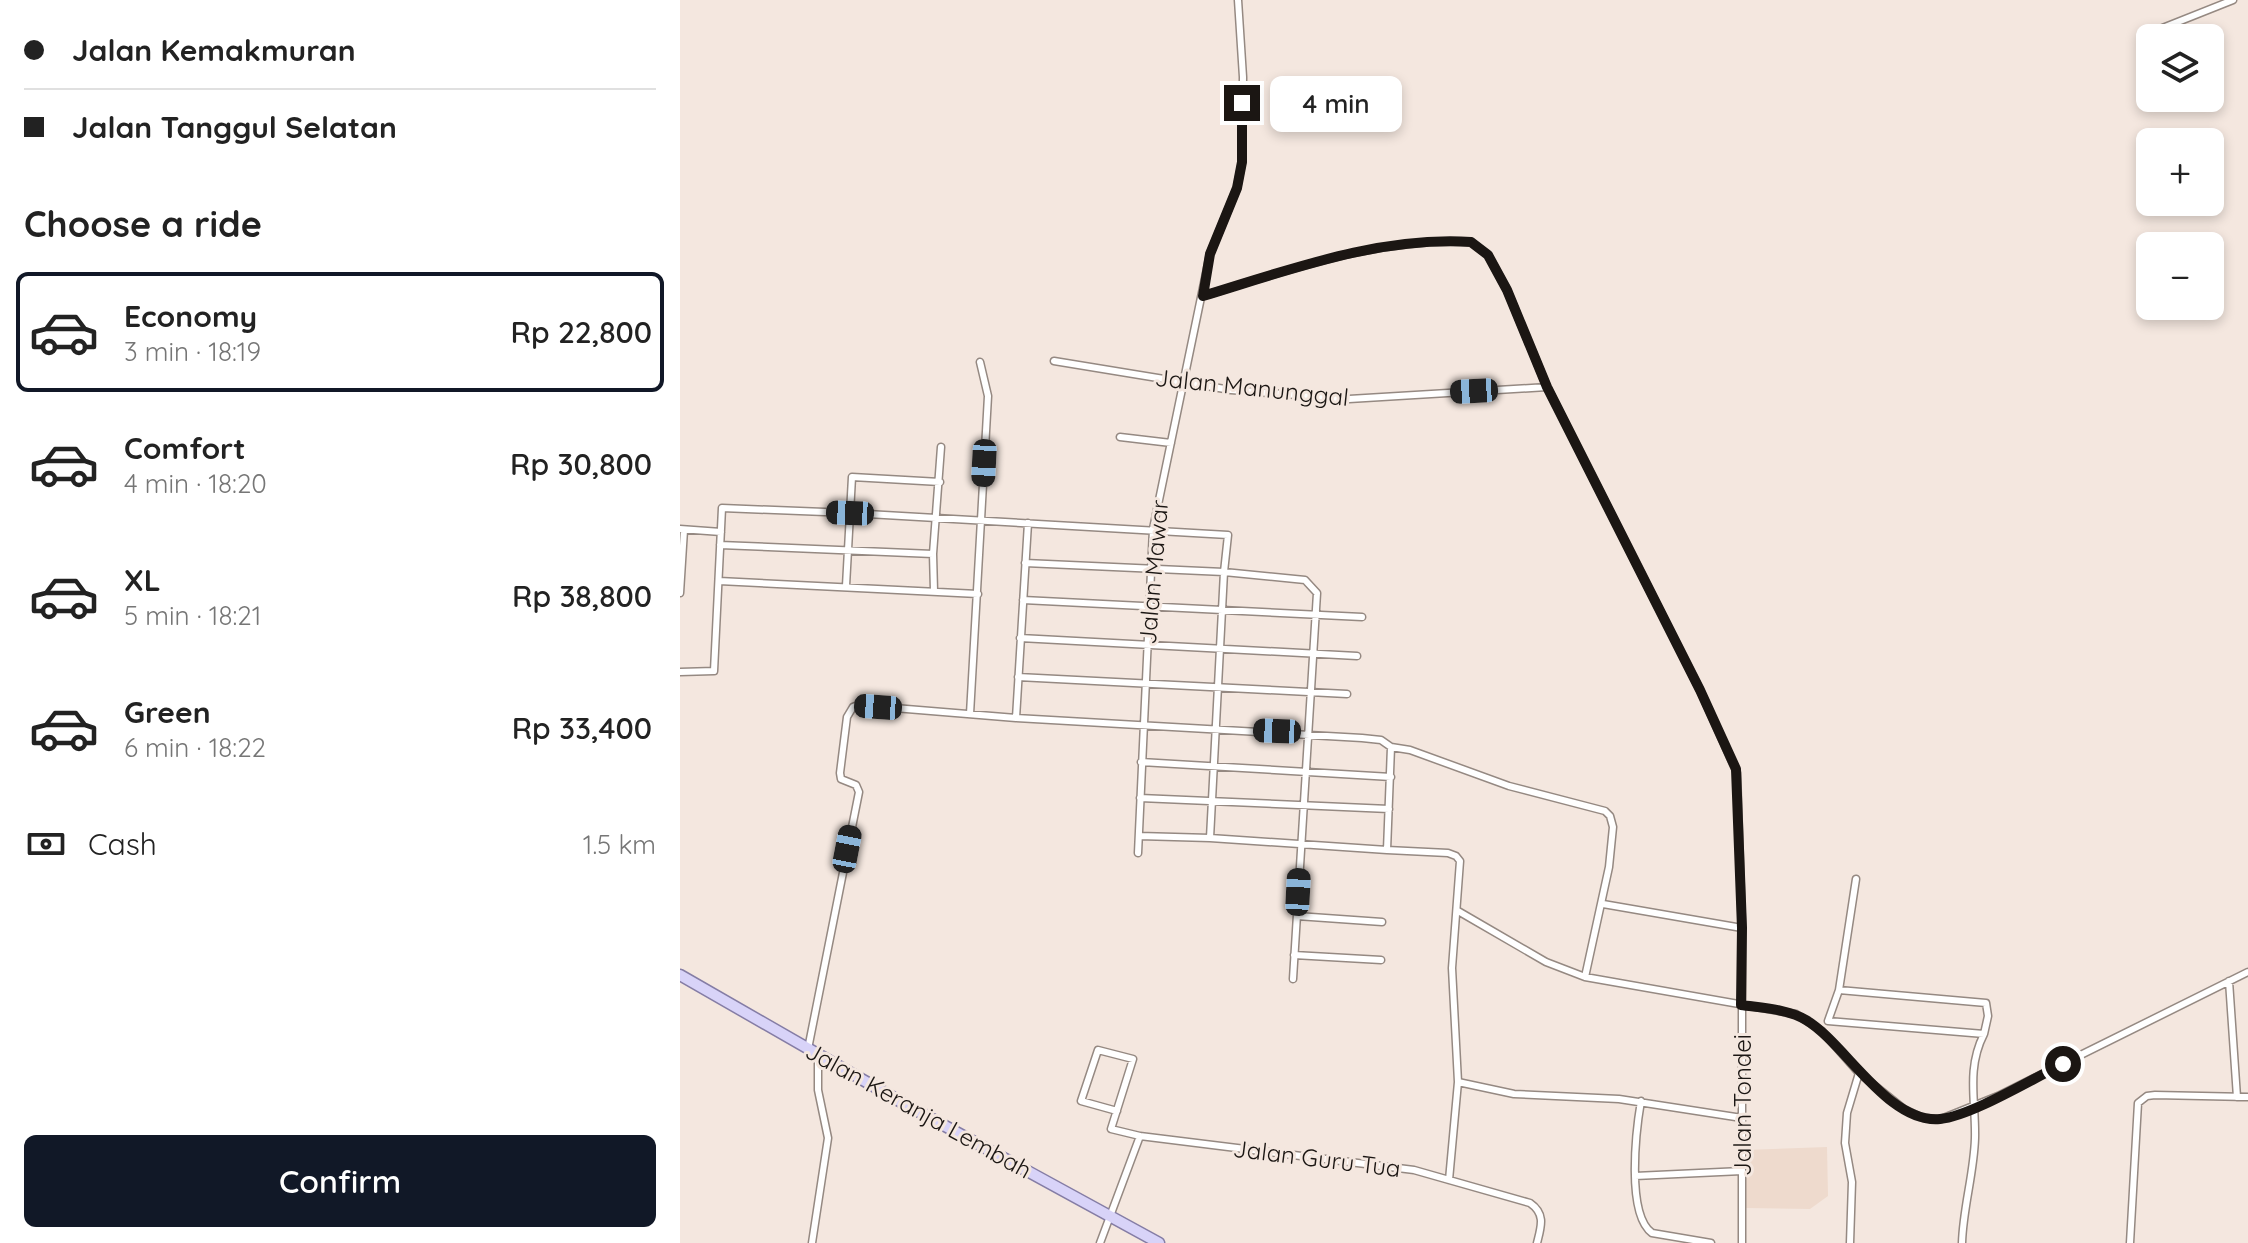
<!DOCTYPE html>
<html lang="en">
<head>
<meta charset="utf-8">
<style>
  :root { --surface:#fff; --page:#f6f6f6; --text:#222; --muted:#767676; --line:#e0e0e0; --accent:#111827 }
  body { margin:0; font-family:Quicksand,sans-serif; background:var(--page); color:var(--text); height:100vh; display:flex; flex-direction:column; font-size:30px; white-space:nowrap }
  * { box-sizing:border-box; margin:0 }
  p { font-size:26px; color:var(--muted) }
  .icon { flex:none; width:44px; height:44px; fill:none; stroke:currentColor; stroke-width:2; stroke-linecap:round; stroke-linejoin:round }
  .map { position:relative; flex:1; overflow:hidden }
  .side { display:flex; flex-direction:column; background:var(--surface); width:680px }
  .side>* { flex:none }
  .guide { display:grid; align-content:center; height:176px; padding:0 24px; background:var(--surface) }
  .tools { position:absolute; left:1456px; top:24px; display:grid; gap:16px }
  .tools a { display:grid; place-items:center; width:88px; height:88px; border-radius:12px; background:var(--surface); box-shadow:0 4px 12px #0003; font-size:40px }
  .end { position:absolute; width:36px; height:36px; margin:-18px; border:10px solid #1b1613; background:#fff; box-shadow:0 0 0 4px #fff }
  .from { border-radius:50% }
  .bubble { position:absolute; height:56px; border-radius:12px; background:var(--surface); box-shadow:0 4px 12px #0003; font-size:26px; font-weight:600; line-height:56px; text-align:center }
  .car { position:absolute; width:24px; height:48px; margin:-24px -12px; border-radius:10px; box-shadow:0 0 6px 2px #0007; background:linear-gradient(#222 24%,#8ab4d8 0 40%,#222 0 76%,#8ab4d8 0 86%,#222 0) }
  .guide b { display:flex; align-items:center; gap:28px; height:76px; font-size:30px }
  .guide b+b { border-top:2px solid var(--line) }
  .guide i { width:20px; height:20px; background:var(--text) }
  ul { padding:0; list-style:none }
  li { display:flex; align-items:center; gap:24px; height:120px; margin:0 16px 12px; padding:0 8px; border:4px solid transparent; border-radius:12px }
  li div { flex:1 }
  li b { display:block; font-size:30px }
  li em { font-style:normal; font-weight:600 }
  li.selected { border-color:var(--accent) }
  li>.icon { width:72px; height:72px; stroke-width:1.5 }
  h2 { padding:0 24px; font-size:36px; line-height:96px }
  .pay { display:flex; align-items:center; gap:20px; height:88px; padding:0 24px; font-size:30px }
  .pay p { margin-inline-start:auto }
  .button { display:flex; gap:16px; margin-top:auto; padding:16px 24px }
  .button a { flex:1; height:92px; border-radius:12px; background:var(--accent); color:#fff; font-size:32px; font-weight:600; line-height:92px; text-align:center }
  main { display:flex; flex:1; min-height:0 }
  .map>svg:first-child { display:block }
  .built { fill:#eedacd }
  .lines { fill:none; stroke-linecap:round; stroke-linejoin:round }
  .street-casing { stroke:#958982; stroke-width:9 }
  .primary-casing { stroke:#857da5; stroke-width:13 }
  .street { stroke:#fff; stroke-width:6 }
  .primary { stroke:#d8d3f8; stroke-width:10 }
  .route { stroke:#1b1613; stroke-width:10 }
  .labels { text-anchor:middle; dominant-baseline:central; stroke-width:6; stroke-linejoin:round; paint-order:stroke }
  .street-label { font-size:24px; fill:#1b1613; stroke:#f4e7df }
</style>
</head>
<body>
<main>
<section class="side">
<div class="guide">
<b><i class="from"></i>Jalan Kemakmuran</b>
<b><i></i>Jalan Tanggul Selatan</b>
</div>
<h2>Choose a ride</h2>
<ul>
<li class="selected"><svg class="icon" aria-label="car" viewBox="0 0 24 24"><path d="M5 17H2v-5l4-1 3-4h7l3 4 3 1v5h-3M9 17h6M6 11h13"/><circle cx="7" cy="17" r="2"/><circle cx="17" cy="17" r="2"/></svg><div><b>Economy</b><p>3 min · 18:19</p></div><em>Rp 22,800</em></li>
<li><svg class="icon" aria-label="car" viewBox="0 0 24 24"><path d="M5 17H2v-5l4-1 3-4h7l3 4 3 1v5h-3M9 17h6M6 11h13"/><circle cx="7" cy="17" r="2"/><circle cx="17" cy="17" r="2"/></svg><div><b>Comfort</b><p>4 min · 18:20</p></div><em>Rp 30,800</em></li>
<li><svg class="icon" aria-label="car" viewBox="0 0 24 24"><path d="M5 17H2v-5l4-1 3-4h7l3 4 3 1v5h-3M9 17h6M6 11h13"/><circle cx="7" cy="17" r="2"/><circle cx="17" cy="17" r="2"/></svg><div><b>XL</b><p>5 min · 18:21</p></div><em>Rp 38,800</em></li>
<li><svg class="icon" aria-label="car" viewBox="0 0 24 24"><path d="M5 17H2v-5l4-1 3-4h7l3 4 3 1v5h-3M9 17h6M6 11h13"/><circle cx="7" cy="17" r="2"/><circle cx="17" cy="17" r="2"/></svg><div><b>Green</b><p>6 min · 18:22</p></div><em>Rp 33,400</em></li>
</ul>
<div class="pay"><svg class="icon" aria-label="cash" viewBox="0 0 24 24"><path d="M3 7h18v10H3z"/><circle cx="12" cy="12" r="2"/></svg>Cash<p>1.5 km</p></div>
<div class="button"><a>Confirm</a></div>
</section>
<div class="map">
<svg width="1568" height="1243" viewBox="0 0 1568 1243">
  <rect width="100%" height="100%" fill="#f4e7df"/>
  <!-- built -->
  <path class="built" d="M 1147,1147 L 1148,1196 L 1130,1209 L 1066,1208 L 1065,1150 Z"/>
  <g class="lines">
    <defs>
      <path id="street" d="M 1475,31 L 1553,0
        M 523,296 C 609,270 700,237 791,242 L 808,255 L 827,290 L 867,387 L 1020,690 L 1057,773 L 1062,928 L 1062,1243
        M 374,361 L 551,390 L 669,399 L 867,387
        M 440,437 L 491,443
        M 0,529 L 41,532
        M 40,545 L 253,554
        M 345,563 L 544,572 L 530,838 L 707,850 L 711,747
        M 39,581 L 298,594
        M 166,586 L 172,477 L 260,482
        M 254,591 L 253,554 L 261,447
        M 0,593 L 4,530
        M 343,600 L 682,617
        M 340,638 L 677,656
        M 0,672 L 34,671 L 42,508 L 170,513 L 548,535 L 544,572 L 625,580 L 637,593 L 613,979
        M 338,677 L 667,694
        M 290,714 L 308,396 L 300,362
        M 336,718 L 348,523
        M 461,762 L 711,777
        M 460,798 L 709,809
        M 459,836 L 530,838
        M 707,850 L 768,853 L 776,856 L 780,861 L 772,968 L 778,1082 L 769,1180
        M 458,853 L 473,529 L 530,254 L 557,188 L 562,162 L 563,77 L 558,0
        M 923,904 L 1062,928
        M 778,911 L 866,962 L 905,977
        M 617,916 L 702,922
        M 614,955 L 701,960
        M 1549,981 L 1557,1097
        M 1159,990 L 1306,1003 L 1308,1016 L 1304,1034
        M 1148,1021 L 1304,1034 C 1286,1069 1296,1102 1295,1138 C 1294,1173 1283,1208 1282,1243
        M 1148,1021 L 1159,990 L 1176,879
        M 128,1049 L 179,792 L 176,785 L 161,779 L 160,773 L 167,717 L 173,707 L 178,705 L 336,718 L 682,738 L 701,740 L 711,747 L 730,750 L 829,786 L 925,811 L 930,816 L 933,827 L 929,867 L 905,977 L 1116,1014 L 1142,1031 L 1179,1073 L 1224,1109 L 1243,1118 L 1261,1119 L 1318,1096 L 1568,972
        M 778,1082 L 834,1094 L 939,1099 L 1062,1118
        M 961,1101 C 956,1130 946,1214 972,1233 L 1031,1243
        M 437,1111 L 401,1101 L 418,1050 L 453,1059 L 431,1129 L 460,1136
        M 955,1176 L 1062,1171
        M 132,1243 L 148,1138 L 138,1090 L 138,1054
        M 420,1243 L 460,1136 L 734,1170 L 850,1203 C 866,1214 861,1227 857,1243
        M 1170,1243 L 1172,1182 L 1165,1143 L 1167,1113 L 1179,1073
        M 1450,1243 L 1458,1103 L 1467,1096 L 1475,1095 L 1568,1097"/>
      <path id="primary" d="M 0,975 L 223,1103 L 479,1243"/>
    </defs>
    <!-- street casing -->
    <use href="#street" class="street-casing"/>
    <!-- primary casing -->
    <use href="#primary" class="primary-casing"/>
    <!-- street -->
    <use href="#street" class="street"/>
    <!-- primary -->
    <use href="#primary" class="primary"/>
  </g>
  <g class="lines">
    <!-- route -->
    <path class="route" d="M 562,103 L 562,162 L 557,188 L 530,254 L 523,296 C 609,270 700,236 791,242 L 808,255 L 827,290 L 867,387 L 1020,690 L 1056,769 L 1062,928 L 1061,1005 C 1082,1008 1108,1009 1126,1020 C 1165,1043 1208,1124 1260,1119 C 1291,1116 1352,1079 1383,1064"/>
  </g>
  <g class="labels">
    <!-- street labels -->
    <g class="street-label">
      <text transform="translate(572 387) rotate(6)">Jalan Manunggal</text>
      <text transform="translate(473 572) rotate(-85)">Jalan Mawar</text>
      <text transform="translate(1062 1105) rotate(-90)">Jalan Tondei</text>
      <text transform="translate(239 1110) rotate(29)">Jalan Keranja Lembah</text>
      <text transform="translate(637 1158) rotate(7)">Jalan Guru Tua</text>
    </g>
  </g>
</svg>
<div class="tools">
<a><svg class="icon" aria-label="layers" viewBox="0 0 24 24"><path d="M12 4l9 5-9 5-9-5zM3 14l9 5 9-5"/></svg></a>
<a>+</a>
<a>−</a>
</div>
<i class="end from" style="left:1383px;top:1064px"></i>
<i class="end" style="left:562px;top:103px"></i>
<div class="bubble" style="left:590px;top:76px;width:132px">4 min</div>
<i class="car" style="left:794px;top:391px;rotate:267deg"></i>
<i class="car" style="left:304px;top:463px;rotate:183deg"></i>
<i class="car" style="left:170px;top:513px;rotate:272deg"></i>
<i class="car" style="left:198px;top:707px;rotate:274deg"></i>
<i class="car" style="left:597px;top:731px;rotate:272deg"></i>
<i class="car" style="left:167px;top:849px;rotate:11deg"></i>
<i class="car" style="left:618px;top:892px;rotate:3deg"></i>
</div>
</main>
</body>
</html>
